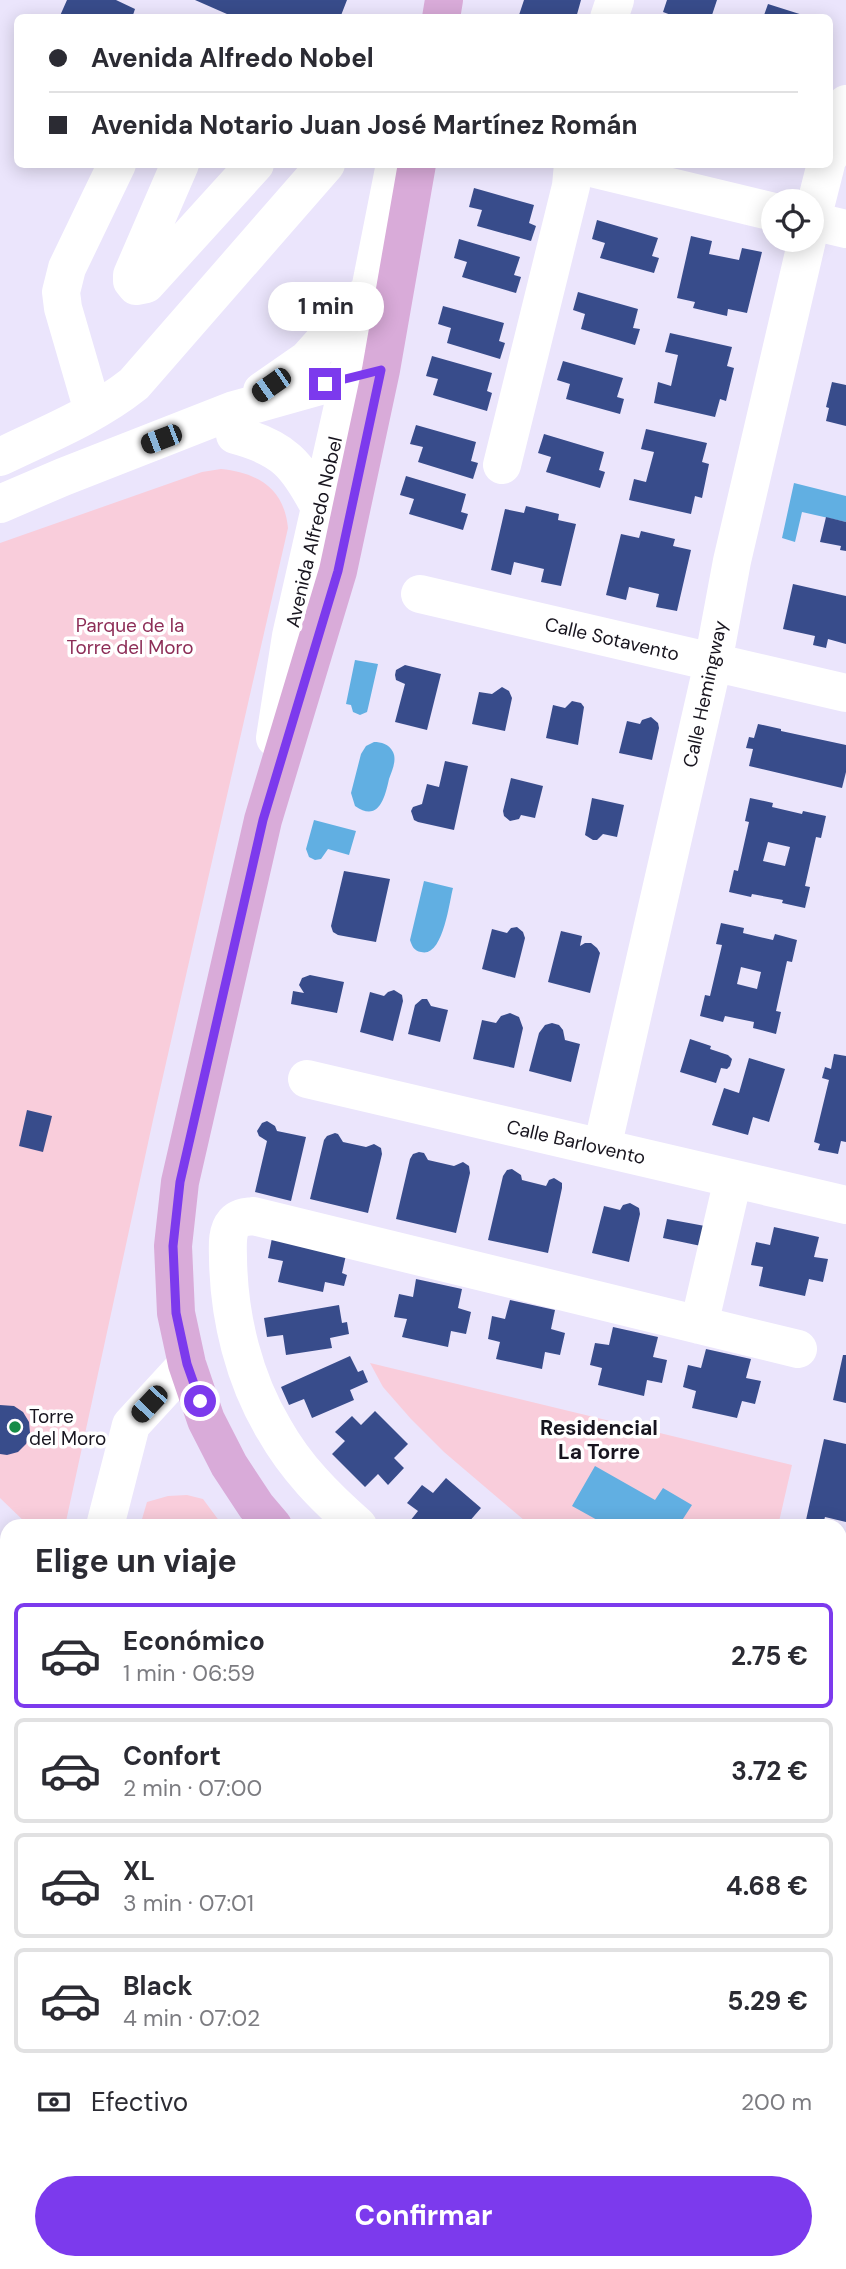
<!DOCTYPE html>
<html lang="es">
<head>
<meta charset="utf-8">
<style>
  :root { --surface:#fff; --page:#f7f7f7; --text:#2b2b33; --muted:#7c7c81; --line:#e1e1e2; --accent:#7c3aed }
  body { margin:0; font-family:"DM Sans",sans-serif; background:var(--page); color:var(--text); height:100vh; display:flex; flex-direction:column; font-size:26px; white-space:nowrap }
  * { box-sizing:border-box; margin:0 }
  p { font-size:23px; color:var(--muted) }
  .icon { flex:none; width:38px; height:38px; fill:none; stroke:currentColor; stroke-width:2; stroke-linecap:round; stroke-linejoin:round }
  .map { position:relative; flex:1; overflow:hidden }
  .panel { position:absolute; left:0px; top:1519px; width:847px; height:751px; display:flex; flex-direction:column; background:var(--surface); border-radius:21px 21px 0 0; box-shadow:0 4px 18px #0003 }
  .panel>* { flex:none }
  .top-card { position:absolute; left:14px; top:14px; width:819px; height:154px; border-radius:10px; box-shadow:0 4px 18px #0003; display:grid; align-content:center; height:154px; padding:0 35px; background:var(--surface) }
  .buttons { position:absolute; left:761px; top:189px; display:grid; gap:14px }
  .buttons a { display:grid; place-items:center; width:63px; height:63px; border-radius:50%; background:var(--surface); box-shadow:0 4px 18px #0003; font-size:35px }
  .end { position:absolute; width:32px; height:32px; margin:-16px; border:9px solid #7c3aed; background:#fff; box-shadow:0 0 0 4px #fff }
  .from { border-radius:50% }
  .bubble { position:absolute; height:49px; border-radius:24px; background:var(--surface); box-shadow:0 4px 18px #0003; font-size:23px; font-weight:700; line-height:49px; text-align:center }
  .car { position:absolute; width:21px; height:42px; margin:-21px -10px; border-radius:9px; box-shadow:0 0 5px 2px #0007; background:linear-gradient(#222 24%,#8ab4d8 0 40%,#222 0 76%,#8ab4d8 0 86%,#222 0) }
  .top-card b { display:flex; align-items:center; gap:24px; height:66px; font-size:26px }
  .top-card b+b { border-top:2px solid var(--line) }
  .top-card i { width:18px; height:18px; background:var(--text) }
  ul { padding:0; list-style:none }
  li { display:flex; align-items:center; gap:21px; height:105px; margin:0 14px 10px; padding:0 21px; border:4px solid var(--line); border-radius:10px }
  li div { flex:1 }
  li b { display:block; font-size:26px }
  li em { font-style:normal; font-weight:700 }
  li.active { border-color:var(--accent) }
  li>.icon { width:63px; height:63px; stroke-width:1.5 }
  h2 { padding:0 35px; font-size:32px; line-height:84px }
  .pay { display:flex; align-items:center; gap:18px; height:77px; padding:0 35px; font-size:26px }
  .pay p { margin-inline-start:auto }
  .cta { display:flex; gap:14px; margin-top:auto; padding:14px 35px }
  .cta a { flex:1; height:80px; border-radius:42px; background:var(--accent); color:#fff; font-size:28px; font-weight:700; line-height:80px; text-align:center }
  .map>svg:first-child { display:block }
  .green { fill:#f9cddb }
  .water { fill:#61afe2 }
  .building { fill:#384c8b; fill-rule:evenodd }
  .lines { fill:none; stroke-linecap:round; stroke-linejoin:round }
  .minor { stroke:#fff; stroke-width:38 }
  .major { stroke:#d9abd9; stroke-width:38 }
  .route { stroke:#7c3aed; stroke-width:9 }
  .poi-dot { fill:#168c46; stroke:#fff; stroke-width:2.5 }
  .labels { text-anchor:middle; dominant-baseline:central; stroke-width:7; stroke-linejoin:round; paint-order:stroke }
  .street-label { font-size:19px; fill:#18151f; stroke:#fff }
  .park-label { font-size:19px; fill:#8d2d57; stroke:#fff }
  .poi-label { font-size:19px; fill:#18151f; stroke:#fff; text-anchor:start }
  .neighbourhood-label { font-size:21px; font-weight:bold; fill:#18151f; stroke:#fff }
</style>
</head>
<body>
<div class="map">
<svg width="846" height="2269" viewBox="0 0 846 2269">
  <rect width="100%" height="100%" fill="#ebe5fc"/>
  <!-- green -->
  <path class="green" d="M 221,469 C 258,473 284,488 288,528 L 153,1120 L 65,1526 L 29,1526 L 0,1498 L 0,543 L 202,472 Z
    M 370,1363 L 792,1465 L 778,1526 L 531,1526 L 444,1452 L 411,1419 L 383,1387 Z
    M 187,1495 L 203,1499 L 223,1526 L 140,1526 L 147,1502 L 168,1496 Z
    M 840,2060 L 846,2065 L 846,2269 L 809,2269 L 801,2263 L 840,2263 Z"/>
  <!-- water -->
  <path class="water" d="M 794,483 L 846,496 L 846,522 L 802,512 L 795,542 L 782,538 Z
    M 355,660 L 378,664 L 368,708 L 367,712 L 360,715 L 353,712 L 351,705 L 346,704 Z
    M 374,742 C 381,742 389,744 393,752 C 397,760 392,771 389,779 C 385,797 379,823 355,806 L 351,793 L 361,754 L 366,746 Z
    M 314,820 L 356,831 L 349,855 L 328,849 L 321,859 L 315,860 L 309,857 L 306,849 Z
    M 424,881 L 453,888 C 449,903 443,958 421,952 C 414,951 412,946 410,940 Z
    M 595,1466 L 655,1500 L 663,1488 L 692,1505 L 681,1522 L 687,1526 L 608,1526 L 572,1506 Z"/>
  <!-- building -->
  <path class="building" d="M 67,0 L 116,0 L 135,9 L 132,18 L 59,18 Z
    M 195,0 L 347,0 L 340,18 L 236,18 Z
    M 524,0 L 581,0 L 576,18 L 518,18 Z
    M 667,0 L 717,0 L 711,18 L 679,18 L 663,12 Z
    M 768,4 L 809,17 L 809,18 L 763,18 Z
    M 474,188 L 534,205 L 529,223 L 536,226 L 531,241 L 477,226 L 482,210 L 469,207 Z
    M 597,220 L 658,238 L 652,256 L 659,258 L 654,273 L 600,258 L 605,243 L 592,239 Z
    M 691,236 L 712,241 L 709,254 L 739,260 L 742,248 L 762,252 L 747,313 L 728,309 L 727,316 L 693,308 L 695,302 L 677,298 Z
    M 459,239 L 520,257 L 514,275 L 521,277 L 516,293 L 462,277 L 467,262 L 454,258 Z
    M 578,292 L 638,309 L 633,328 L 640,329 L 635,345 L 581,329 L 585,314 L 573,310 Z
    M 443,306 L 504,323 L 499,341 L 505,343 L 500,359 L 447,343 L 451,328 L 438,324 Z
    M 670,333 L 732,347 L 727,366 L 734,368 L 726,401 L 720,399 L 715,417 L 654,403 L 658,382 L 671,386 L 678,355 L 665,352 Z
    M 432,356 L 492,373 L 487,391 L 492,393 L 487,411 L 433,395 L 438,379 L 426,376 Z
    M 563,361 L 623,378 L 617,397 L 624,399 L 620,414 L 566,399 L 570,384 L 557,380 Z
    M 832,382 L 846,385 L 846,426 L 826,421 L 829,408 L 826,407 Z
    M 416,425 L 476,442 L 471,461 L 478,463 L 473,479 L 418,462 L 423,447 L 410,444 Z
    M 646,429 L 707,443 L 702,462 L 709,464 L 702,498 L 695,496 L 691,514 L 629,500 L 634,479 L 646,482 L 654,452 L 641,449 Z
    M 544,434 L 604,452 L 599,470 L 605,472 L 600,488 L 546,472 L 551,457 L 538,453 Z
    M 406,476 L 466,494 L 461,512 L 468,514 L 463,530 L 409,514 L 414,499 L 400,495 Z
    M 526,506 L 559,514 L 558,520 L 576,524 L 561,586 L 541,582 L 544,569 L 514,562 L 511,575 L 491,570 L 505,509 L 524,513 Z
    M 826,517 L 846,522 L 846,551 L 840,550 L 841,546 L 820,542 Z
    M 641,531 L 675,539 L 673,546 L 691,550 L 677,611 L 656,607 L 659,594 L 629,587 L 626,600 L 606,595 L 621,534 L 639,538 Z
    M 793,584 L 846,596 L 846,644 L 828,639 L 826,648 L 813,645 L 815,636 L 783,629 Z
    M 405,665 L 441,674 L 427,730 L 395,722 L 405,684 L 396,680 L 395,675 L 396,670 Z
    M 502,687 L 509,691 L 512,698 L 505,731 L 472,724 L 479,692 L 492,694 Z
    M 572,701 L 581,703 L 584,707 L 578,745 L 546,738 L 553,705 L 565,708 Z
    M 651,717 L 658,723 L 659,728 L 652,760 L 619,753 L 627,721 L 640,724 L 642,720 Z
    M 758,724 L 781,729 L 781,731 L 846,745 L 846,772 L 842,788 L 749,766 L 753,749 L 746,748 L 749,737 L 754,738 Z
    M 445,761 L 468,766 L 454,830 L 418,822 L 414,820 L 411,811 L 413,807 L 422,804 L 427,784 L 439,787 Z
    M 511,778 L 543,786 L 535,818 L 521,815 L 519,819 L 510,821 L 504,816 L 503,811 Z
    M 592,798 L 624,805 L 617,837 L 603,834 L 597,840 L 593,840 L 585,835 Z
    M 750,798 L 773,803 L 772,807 L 802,814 L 803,811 L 826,816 L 821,838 L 816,837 L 805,886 L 810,887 L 805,908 L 782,903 L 783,900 L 752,894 L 751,897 L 729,892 L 734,870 L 738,871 L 749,822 L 745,821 ZM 768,842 L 790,847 L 785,866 L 763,861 Z
    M 344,871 L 390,879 L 376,942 L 338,935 L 333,932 L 331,926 Z
    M 721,923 L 744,928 L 743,933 L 773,940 L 775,934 L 797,940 L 792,962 L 787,961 L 776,1011 L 781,1012 L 776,1034 L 753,1028 L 754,1022 L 725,1016 L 723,1022 L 700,1016 L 705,995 L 710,996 L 722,945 L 716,944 ZM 741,967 L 761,972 L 757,989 L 737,984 Z
    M 517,927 L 523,932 L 525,938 L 515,978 L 482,969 L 492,929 L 507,933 L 511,928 Z
    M 561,931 L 582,936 L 580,946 L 585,943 L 591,943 L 597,948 L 600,953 L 590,993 L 548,982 Z
    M 310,975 L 344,982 L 337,1013 L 291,1004 L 293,991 L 304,993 L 299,985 L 302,978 Z
    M 394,990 L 402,995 L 403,1001 L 393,1041 L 360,1032 L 370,992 L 384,996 L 388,992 Z
    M 422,999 L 427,999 L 431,1006 L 448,1010 L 440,1042 L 408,1034 L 415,1005 Z
    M 510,1013 L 519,1017 L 523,1028 L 514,1068 L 473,1059 L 482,1020 L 496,1023 L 501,1016 Z
    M 552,1023 L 559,1025 L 563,1030 L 565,1040 L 580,1044 L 571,1082 L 529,1071 L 539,1033 L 545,1025 Z
    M 690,1039 L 711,1046 L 710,1049 L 728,1055 L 732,1059 L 730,1066 L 727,1069 L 721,1068 L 716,1083 L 680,1072 Z
    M 834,1054 L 846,1056 L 846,1142 L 841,1141 L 838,1154 L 818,1150 L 820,1144 L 814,1142 L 829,1080 L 822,1078 L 825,1067 L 831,1069 Z
    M 749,1058 L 785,1069 L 769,1122 L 753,1117 L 748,1135 L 712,1125 L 724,1088 L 739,1093 Z
    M 27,1110 L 52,1116 L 43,1152 L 19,1146 Z
    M 267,1121 L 275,1126 L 277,1131 L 306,1137 L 291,1201 L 255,1192 L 267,1141 L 259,1136 L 257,1131 L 262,1123 Z
    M 335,1133 L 338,1134 L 343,1142 L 366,1147 L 374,1144 L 381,1148 L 382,1154 L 368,1213 L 310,1199 L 324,1140 L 327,1136 Z
    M 419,1152 L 424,1153 L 428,1160 L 454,1166 L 463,1162 L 469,1166 L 470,1173 L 456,1233 L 396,1219 L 410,1159 L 413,1154 Z
    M 512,1169 L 521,1175 L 522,1180 L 546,1186 L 549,1180 L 554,1178 L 562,1183 L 562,1188 L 548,1253 L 488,1240 L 503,1176 L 507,1170 Z
    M 630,1203 L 639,1208 L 640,1214 L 629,1262 L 592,1253 L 604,1206 L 620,1210 L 623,1205 Z
    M 667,1219 L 705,1226 L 701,1246 L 663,1238 Z
    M 774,1227 L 819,1237 L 814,1257 L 828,1259 L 823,1282 L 809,1279 L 805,1296 L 759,1286 L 763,1267 L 751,1265 L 756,1242 L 770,1245 Z
    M 272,1238 L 346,1255 L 342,1273 L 347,1275 L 344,1286 L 325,1282 L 323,1292 L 278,1282 L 283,1261 L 268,1258 Z
    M 416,1279 L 462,1289 L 458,1308 L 471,1312 L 466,1334 L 451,1331 L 448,1347 L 402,1337 L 407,1319 L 394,1317 L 399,1294 L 413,1297 Z
    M 510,1300 L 555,1310 L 551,1329 L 565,1333 L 560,1355 L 545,1352 L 542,1369 L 496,1359 L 500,1342 L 488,1339 L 492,1316 L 505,1319 Z
    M 339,1305 L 342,1323 L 347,1322 L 349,1334 L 330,1338 L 332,1348 L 286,1355 L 283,1335 L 267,1337 L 264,1318 Z
    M 613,1327 L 658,1337 L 653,1357 L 667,1360 L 662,1383 L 647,1380 L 644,1396 L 598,1385 L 602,1368 L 590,1365 L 595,1343 L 609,1345 Z
    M 706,1349 L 751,1359 L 746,1378 L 761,1381 L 755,1404 L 742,1401 L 737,1418 L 692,1408 L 696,1391 L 683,1387 L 688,1365 L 701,1368 Z
    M 843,1355 L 846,1355 L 846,1403 L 833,1400 Z
    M 350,1356 L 358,1372 L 363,1370 L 368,1382 L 350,1390 L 354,1400 L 312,1418 L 304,1399 L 289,1405 L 281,1387 Z
    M 0,1405 L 14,1406 L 23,1412 L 29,1422 L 30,1433 L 26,1444 L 18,1452 L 7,1455 L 0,1454 Z
    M 375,1411 L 408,1444 L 394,1458 L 404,1468 L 388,1485 L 378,1474 L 365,1487 L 332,1454 L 345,1441 L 335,1432 L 352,1416 L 361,1425 Z
    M 824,1439 L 846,1444 L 846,1522 L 825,1517 L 823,1524 L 806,1520 Z
    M 446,1478 L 481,1508 L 468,1523 L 472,1526 L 406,1526 L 418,1511 L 407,1503 L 422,1485 L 433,1493 Z
    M 840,1562 L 846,1563 L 846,1610 L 840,1609 Z
    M 7,1953 L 7,1983 L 0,1981 L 0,1971 Z
    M 7,1985 L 7,2016 L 0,2013 L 0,2003 Z
    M 7,2016 L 7,2047 L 0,2045 L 0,2033 Z
    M 85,2263 L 133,2263 L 133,2264 L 111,2269 L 87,2269 Z
    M 336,2263 L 429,2263 L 430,2269 L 338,2269 Z
    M 479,2263 L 567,2263 L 569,2269 L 480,2269 Z"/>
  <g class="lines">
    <!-- minor -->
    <path class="minor" d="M 609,18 L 615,0
      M 830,155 L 846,104
      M 180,164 L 132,275 L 132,281 L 136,286 L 146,284 L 255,164
      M 575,164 L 774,212
      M 812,219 L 826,164
      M 812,221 L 846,229
      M 262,391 L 308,359 L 366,294
      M 93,411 L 63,308 L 61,292 L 67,268 L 117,164
      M 235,435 C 284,448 297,464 320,508
      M 0,457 C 45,435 94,416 134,384 L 326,164
      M 502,465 L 571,186 L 573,164
      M 0,504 L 63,477 L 234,410 L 370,372
      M 420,594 L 846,693
      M 275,738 L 291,636 L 343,406 L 347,377 L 370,290 L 395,164
      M 307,1079 L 846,1205
      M 602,1148 L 713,663 L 732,561 L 807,240
      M 699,1325 L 733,1179
      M 105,1526 L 131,1425 L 187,1364
      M 358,1526 C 325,1497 296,1468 274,1429 C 244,1379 229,1318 228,1259 C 228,1249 226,1232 234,1223 C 239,1217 246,1217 253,1216 L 798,1349
      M 840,1877 L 846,1851
      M 280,2263 L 282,2269"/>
    <!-- major -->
    <path class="major" d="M 441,18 L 444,0
      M 273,1526 L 256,1506 L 229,1465 L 206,1420 L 187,1364 L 176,1313 L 173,1246 L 180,1182 L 263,820 L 338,571 L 381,370 L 417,164
      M 840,1999 L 846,2004"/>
  </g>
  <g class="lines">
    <!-- route -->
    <path class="route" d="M 200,1401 L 187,1364 L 176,1313 L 173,1246 L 180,1182 L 263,820 L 338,571 L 381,370 L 325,384"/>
  </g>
  <!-- markers -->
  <circle class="poi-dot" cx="15" cy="1427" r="7"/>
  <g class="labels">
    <!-- street labels -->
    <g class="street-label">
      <text transform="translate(314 532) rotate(-77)">Avenida Alfredo Nobel</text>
      <text transform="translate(612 639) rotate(13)">Calle Sotavento</text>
      <text transform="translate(705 694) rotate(-78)">Calle Hemingway</text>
      <text transform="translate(576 1142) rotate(13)">Calle Barlovento</text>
    </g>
    <!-- park labels -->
    <g class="park-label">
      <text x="130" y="625">Parque de la<tspan x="130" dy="22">Torre del Moro</tspan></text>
    </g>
    <!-- poi labels -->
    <g class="poi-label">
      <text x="29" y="1416">Torre<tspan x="29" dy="22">del Moro</tspan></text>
    </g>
    <!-- neighbourhood labels -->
    <g class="neighbourhood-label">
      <text x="599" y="1428">Residencial<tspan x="599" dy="24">La Torre</tspan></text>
    </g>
  </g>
</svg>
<div class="buttons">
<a><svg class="icon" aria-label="locate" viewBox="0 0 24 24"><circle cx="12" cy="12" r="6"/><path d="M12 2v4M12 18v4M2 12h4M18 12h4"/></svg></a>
</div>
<i class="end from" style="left:200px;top:1401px"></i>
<i class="end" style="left:325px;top:384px"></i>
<div class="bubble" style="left:268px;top:282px;width:116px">1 min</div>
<i class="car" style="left:271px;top:385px;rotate:235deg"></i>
<i class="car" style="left:161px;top:439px;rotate:249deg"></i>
<i class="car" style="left:149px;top:1404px;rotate:223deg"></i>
<div class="top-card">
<b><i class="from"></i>Avenida Alfredo Nobel</b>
<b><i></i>Avenida Notario Juan José Martínez Román</b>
</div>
<section class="panel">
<h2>Elige un viaje</h2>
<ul>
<li class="active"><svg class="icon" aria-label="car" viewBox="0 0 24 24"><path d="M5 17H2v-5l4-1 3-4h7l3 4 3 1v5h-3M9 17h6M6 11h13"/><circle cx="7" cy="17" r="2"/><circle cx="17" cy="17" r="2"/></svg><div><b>Económico</b><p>1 min · 06:59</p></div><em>2.75 €</em></li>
<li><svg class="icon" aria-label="car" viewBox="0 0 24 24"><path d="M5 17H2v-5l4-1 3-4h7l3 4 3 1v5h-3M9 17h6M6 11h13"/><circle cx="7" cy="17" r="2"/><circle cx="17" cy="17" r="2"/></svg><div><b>Confort</b><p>2 min · 07:00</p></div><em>3.72 €</em></li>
<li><svg class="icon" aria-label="car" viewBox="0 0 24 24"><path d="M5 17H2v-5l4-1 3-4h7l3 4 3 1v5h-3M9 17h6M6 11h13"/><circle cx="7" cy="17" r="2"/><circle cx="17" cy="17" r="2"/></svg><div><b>XL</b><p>3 min · 07:01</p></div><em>4.68 €</em></li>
<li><svg class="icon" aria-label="car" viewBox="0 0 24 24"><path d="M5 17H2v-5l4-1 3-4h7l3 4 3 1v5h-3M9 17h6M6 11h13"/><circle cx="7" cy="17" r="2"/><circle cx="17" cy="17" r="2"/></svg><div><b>Black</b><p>4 min · 07:02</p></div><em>5.29 €</em></li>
</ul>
<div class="pay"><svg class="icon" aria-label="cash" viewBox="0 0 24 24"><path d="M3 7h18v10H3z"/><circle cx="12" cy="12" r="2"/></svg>Efectivo<p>200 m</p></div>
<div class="cta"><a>Confirmar</a></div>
</section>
</div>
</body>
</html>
